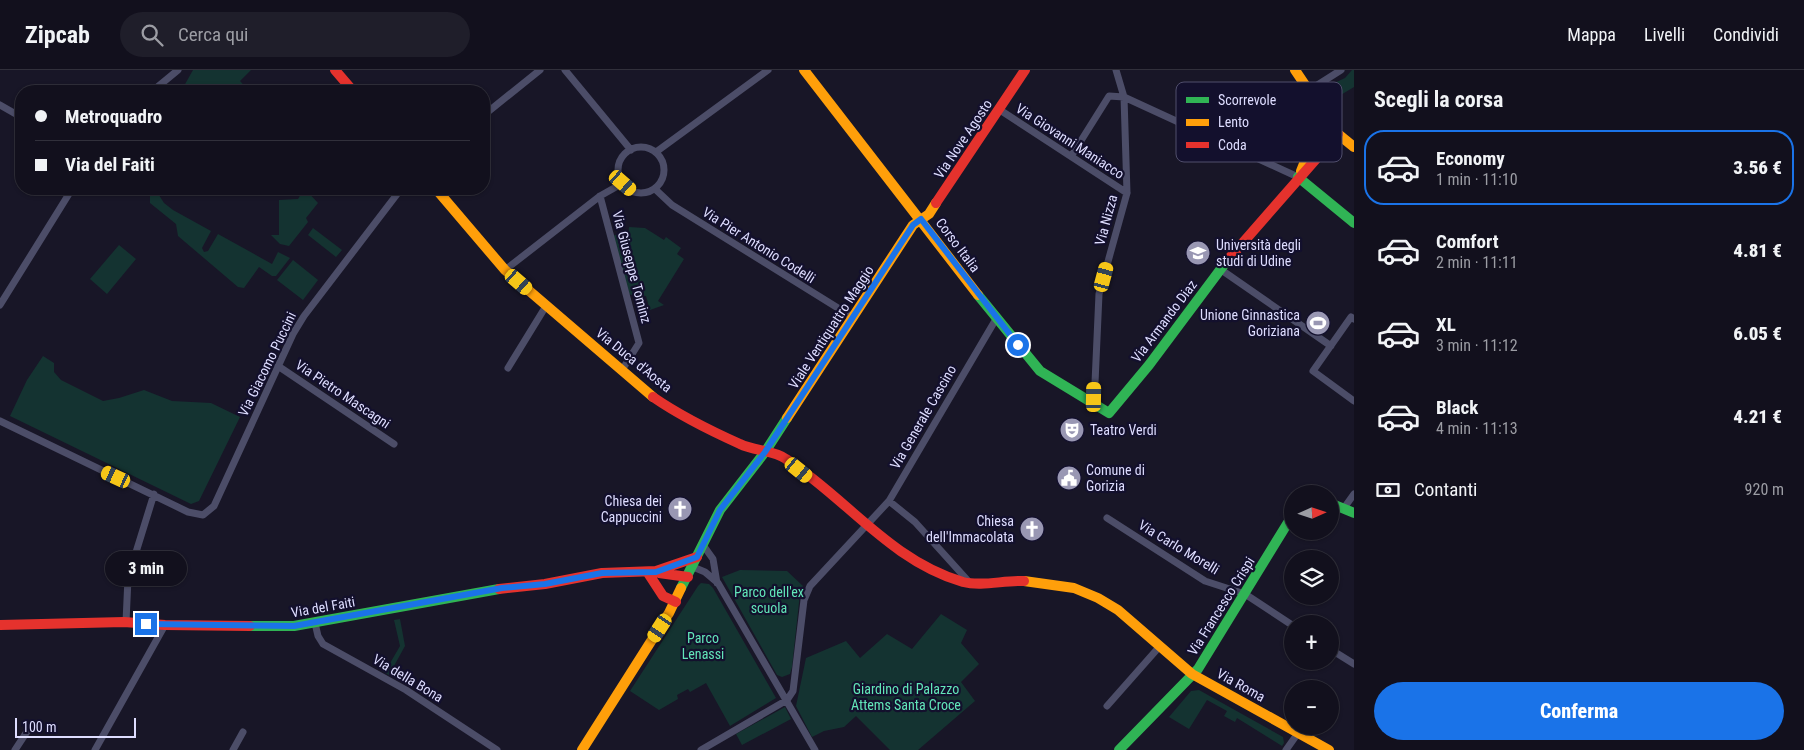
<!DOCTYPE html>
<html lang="it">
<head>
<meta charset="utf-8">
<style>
  :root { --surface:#12101d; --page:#1f1e2a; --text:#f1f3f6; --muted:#9c9da4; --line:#31303b; --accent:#1a73e8 }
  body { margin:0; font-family:"Roboto Condensed",sans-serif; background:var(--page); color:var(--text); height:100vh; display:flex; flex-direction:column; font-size:19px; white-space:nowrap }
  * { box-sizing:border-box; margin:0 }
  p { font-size:16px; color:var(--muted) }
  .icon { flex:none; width:28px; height:28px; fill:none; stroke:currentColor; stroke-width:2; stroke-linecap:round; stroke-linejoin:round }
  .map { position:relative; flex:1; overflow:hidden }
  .panel { display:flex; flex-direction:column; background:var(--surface); width:450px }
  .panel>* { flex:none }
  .guide { position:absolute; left:15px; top:15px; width:475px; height:110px; border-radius:20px; box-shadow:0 1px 4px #0004,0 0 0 1px var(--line); display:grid; align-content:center; height:110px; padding:0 20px; background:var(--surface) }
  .needle { width:32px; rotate:87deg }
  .tools { position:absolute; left:1284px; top:415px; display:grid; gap:10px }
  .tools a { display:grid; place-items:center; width:55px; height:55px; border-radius:50%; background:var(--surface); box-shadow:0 1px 4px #0004,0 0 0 1px var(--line); font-size:25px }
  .scale { position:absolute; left:15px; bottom:12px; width:121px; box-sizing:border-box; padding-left:5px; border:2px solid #deddff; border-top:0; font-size:14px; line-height:18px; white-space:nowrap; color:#deddff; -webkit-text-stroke:4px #13102d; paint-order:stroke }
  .end { position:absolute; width:22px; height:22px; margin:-11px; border:6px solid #1a73e8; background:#fff; box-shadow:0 0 0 2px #fff }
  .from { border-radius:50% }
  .bubble { position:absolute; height:35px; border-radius:18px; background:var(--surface); box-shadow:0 1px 4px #0004,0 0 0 1px var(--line); font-size:16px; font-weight:800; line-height:35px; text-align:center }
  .car { position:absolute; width:15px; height:30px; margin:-15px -8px; border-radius:6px; box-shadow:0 0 4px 1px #0007; background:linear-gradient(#f5c518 24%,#345 0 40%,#f5c518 0 76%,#345 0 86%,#f5c518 0) }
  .guide b { display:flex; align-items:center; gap:18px; height:48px; font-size:19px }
  .guide b+b { border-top:1px solid var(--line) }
  .guide i { width:12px; height:12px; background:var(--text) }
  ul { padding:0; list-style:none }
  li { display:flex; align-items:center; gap:15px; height:75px; margin:0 10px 8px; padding:0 10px; border:2px solid transparent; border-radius:20px }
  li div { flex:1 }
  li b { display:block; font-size:19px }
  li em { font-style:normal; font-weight:800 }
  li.current { border-color:var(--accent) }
  li>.icon { width:45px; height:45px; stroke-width:1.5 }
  h2 { padding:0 20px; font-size:22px; line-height:60px }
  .pay { display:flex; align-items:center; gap:12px; height:55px; padding:0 20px; font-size:19px }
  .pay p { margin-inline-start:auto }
  .primary-button { display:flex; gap:10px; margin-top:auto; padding:10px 20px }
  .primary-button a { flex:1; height:58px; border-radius:30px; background:var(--accent); color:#fff; font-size:20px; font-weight:800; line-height:58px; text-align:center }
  header { display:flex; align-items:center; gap:30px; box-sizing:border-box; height:70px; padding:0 25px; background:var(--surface); border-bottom:1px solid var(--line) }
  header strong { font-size:24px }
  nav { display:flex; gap:28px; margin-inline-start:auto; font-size:18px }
  .search { width:350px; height:45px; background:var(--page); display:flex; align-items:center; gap:12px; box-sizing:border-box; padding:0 18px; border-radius:28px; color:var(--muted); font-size:19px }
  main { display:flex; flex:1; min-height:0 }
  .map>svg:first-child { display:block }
  .green { fill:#143331 }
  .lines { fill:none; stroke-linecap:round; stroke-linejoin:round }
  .street { stroke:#4c4d68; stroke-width:7 }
  .fast { stroke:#30b455; stroke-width:10 }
  .slow { stroke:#ff9f0a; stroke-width:10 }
  .jam { stroke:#e5322d; stroke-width:10 }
  .route { stroke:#1a73e8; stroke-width:6 }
  .labels { text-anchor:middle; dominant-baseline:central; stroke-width:4.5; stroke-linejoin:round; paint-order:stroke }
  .street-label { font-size:14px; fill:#deddff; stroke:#13102d }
  .poi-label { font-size:14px; fill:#deddff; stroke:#13102d; text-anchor:start }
  .park-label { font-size:14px; fill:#62e6b9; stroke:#13102d }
  .key { fill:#13102d; stroke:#504e6c; stroke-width:1 }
  .key-label { font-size:14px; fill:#deddff }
</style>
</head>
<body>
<header>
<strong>Zipcab</strong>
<div class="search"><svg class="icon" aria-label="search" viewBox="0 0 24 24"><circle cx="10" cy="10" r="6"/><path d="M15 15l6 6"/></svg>Cerca qui</div>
<nav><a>Mappa</a><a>Livelli</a><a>Condividi</a></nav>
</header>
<main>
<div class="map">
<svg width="1354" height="680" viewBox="0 0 1354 680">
  <rect width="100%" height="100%" fill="#181627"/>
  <!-- green -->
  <path class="green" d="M 193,0 L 251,0 L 240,11 L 249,21 L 189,21 L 184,16 Z
    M 1352,0 L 1354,0 L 1354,17 L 1339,26 L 1328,23 L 1332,14 L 1345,8 Z
    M 150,119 L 162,119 L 157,122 L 164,133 L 173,140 L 211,161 L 202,178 L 204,182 L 208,181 L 218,164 L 272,194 L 278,182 L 290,188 L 276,206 L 272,206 L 259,197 L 244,218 L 238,217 L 178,166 L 176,154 L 150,133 Z
    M 278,119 L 305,119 L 318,133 L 306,148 L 308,152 L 289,176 L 280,174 L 271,165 L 279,165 L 279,130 L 298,129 L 301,124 L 297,122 L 278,122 Z
    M 629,157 L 645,158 L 664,170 L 666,167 L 681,178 L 677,184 L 684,189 L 658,231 L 664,235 L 650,240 L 646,226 L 638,225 L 637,221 L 633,222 L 634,226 L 629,224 L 613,165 L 628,166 Z
    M 313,158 L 342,180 L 336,187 L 308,165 Z
    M 119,175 L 136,189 L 107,224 L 90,209 Z
    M 293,190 L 318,210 L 303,230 L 277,210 Z
    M 43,286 L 54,293 L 54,302 L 61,310 L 103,331 L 119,328 L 144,320 L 172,331 L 211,333 L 240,347 L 199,431 L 191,434 L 10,346 L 27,310 Z
    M 740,500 L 787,501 L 803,516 L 800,523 L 792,597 L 790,604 L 782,607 L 777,605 L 722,507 Z
    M 701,513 L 709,514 L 713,518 L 776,628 L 730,656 L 706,613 L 690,622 L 688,619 L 677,625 L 678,629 L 659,640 L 630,621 L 698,516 Z
    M 941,544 L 967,560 L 961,573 L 979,594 L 961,612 L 975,631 L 918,680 L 890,680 L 856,646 L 844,657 L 824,661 L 812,667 L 796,636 L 806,588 L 846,571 L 860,588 L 887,564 L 912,579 Z
    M 400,549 L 405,576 L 389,605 L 382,601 L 386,594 L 389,595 L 400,576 L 394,550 Z
    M 1199,620 L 1283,667 L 1284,673 L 1282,676 L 1237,648 L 1235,652 L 1224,646 L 1227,641 L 1207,630 L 1189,659 L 1169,647 L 1191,621 Z
    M 785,637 L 791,649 L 742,675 L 736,664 Z"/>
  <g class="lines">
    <!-- street -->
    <path class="street" d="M 565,0 L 631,80
      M 155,19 L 178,0
      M 1308,21 L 1341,0
      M 0,35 L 21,47
      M 1000,40 L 1127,123
      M 484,45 L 540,0
      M618 100a23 23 0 1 1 46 0a23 23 0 1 1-46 0Z
      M 656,82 L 768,0
      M 1072,85 L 1109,26 L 1124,27 L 1298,107
      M 655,119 L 672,135 L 854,248
      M 600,126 L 639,273 L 622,300
      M 1220,199 L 1331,276
      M 505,200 L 600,126 L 623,113
      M 0,235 L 72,119
      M 1354,249 L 1351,247 L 1313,301 L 1354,331
      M 278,296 L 394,374
      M 508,298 L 546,236
      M 1094,335 L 1099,224 L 1127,123 L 1124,27 L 1116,0
      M 0,351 L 188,442 L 203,445 L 214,436 L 293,264 L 304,246 L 401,119
      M 889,431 L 915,452 L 970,513
      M 1344,438 L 1354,424
      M 1107,448 L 1205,511 L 1245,524 L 1292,555
      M 703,475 L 713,489 L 717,513
      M 693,497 L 705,502 L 718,513 L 815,680
      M 126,552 L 128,508 L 154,424
      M 315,553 L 318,566 L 323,574 L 406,620 L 497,680
      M 1330,579 L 1354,594
      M 1107,636 L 1160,576
      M 15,680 L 30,657
      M 95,680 L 165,555
      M 233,680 L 243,662
      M 701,680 L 787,630 L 793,621 L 804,530 L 810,516 L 889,431 L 996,249
      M 1286,680 L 1298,663"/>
    <!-- fast -->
    <path class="fast" d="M 1298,107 L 1354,153
      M 978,225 L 1040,301 L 1109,343 L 1149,295 L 1226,192
      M 1330,433 L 1354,443
      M 681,518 L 720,440 L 765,382 L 787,348
      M 250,556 L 294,556 L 499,519
      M 1119,680 L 1198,599 L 1292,446"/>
    <!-- slow -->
    <path class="slow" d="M 804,0 L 978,225
      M 1295,0 L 1338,64 L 1354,77
      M 1313,71 L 1338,64
      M 1301,101 L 1313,71 L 1313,30
      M 436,119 L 505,200 L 653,327
      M 787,348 L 913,155 L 929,144 L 936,133
      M 1024,511 L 1074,518 L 1098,528 L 1118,540 L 1192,604 L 1329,680
      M 582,680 L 669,543 L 681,518"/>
    <!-- jam -->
    <path class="jam" d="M 335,0 L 353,21
      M 936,133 L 1025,0
      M 1226,192 L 1338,64
      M 653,327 C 679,345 711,361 740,374 C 754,381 773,380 786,389 C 847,429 891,491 963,512 C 982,517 1004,510 1024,511
      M 1306,424 L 1307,424
      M 648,503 L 663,526 L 676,532
      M 659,503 L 688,507
      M 499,519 L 545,514 L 602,503 L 656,501 L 697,487
      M 0,555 L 124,552 L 165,555 L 250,556"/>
  </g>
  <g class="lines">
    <!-- route -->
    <path class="route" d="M 146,554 L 294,556 L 502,518 L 545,514 L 602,503 L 656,502 L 697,487 L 720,440 L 765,382 L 913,155 L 921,149 L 1018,275"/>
  </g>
  <!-- icons -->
  <defs>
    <symbol id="university-disc" viewBox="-11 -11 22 22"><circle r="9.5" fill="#9997b3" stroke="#13102d"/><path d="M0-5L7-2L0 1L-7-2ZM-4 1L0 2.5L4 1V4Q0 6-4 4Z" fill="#fff"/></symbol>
    <symbol id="stadium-disc" viewBox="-11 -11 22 22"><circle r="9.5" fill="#9997b3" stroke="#13102d"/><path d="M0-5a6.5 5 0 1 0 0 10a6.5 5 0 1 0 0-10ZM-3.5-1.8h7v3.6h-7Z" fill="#fff"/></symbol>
    <symbol id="theatre-disc" viewBox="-11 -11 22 22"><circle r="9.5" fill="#9997b3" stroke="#13102d"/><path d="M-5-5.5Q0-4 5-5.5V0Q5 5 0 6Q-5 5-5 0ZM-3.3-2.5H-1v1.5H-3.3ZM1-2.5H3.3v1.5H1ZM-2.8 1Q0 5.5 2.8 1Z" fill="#fff"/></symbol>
    <symbol id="civic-disc" viewBox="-11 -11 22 22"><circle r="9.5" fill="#9997b3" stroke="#13102d"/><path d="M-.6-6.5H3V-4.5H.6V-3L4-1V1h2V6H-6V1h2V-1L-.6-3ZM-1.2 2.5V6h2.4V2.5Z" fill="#fff"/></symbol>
    <symbol id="church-disc" viewBox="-11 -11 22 22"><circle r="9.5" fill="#9997b3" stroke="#13102d"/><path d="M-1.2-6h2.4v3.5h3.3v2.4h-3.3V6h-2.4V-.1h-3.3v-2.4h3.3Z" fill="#fff"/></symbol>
  </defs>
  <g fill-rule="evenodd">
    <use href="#university-disc" x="1184" y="169" width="28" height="28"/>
    <use href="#stadium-disc" x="1304" y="239" width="28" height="28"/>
    <use href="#theatre-disc" x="1058" y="346" width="28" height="28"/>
    <use href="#civic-disc" x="1055" y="394" width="28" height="28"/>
    <use href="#church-disc" x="666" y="425" width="28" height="28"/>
    <use href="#church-disc" x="1018" y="445" width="28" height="28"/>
  </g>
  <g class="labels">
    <!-- street labels -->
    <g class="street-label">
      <text transform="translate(963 69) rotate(-56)">Via Nove Agosto</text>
      <text transform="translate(1070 71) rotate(33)">Via Giovanni Maniacco</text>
      <text transform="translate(1106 150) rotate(-75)">Via Nizza</text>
      <text transform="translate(759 175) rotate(32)">Via Pier Antonio Codelli</text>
      <text transform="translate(958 175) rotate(53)">Corso Italia</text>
      <text transform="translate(632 197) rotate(75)">Via Giuseppe Tominz</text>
      <text transform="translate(1164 251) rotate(-53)">Via Armando Diaz</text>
      <text transform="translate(831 257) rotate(-57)">Viale Ventiquattro Maggio</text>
      <text transform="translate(634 290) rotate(39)">Via Duca d'Aosta</text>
      <text transform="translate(267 294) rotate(-64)">Via Giacomo Puccini</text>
      <text transform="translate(343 324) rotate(34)">Via Pietro Mascagni</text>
      <text transform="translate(923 347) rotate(-60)">Via Generale Cascino</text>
      <text transform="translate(1179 477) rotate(31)">Via Carlo Morelli</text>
      <text transform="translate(1221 536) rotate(-58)">Via Francesco Crispi</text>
      <text transform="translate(323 537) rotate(-10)">Via del Faiti</text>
      <text transform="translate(408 608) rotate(31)">Via della Bona</text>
      <text transform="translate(1241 615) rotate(29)">Via Roma</text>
    </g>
    <!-- poi labels -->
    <g class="poi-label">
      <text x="1216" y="175">Università degli<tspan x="1216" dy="16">studi di Udine</tspan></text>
      <text x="1300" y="245" text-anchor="end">Unione Ginnastica<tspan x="1300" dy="16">Goriziana</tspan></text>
      <text x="1090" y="360">Teatro Verdi</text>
      <text x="1086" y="400">Comune di<tspan x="1086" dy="16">Gorizia</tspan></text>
      <text x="662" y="431" text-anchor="end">Chiesa dei<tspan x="662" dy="16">Cappuccini</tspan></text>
      <text x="1014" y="451" text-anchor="end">Chiesa<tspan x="1014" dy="16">dell'Immacolata</tspan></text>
    </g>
    <!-- park labels -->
    <g class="park-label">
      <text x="769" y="522">Parco dell'ex<tspan x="769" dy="16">scuola</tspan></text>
      <text x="703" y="568">Parco<tspan x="703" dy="16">Lenassi</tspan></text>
      <text x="906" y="619">Giardino di Palazzo<tspan x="906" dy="16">Attems Santa Croce</tspan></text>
    </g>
  </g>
  <!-- legend -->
  <rect x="1176" y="12" width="166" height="80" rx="8" class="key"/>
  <rect x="1186" y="27" width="23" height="6" fill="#30b455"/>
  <rect x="1186" y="49" width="23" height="7" fill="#ff9f0a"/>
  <rect x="1186" y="72" width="23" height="6" fill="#e5322d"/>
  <g class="key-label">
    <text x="1218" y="35">Scorrevole</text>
    <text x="1218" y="57">Lento</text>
    <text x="1218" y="80">Coda</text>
  </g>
</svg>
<div class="tools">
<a><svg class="needle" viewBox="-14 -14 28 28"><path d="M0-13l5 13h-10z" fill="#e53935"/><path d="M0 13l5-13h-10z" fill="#9c9da4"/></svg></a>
<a><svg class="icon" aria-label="layers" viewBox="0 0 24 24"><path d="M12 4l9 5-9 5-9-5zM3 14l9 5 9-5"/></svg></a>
<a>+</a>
<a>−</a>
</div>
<div class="scale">100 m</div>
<i class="end from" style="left:1018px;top:275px"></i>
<i class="end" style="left:146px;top:554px"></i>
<div class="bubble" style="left:105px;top:481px;width:82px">3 min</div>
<i class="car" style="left:623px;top:113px;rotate:131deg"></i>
<i class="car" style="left:1104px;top:207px;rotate:15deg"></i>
<i class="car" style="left:519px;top:212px;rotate:131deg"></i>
<i class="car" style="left:1094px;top:327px;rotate:1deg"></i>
<i class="car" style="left:799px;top:400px;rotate:129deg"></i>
<i class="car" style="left:116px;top:407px;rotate:295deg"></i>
<i class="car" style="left:660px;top:558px;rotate:213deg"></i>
<div class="guide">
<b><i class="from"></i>Metroquadro</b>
<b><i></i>Via del Faiti</b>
</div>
</div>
<section class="panel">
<h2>Scegli la corsa</h2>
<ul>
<li class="current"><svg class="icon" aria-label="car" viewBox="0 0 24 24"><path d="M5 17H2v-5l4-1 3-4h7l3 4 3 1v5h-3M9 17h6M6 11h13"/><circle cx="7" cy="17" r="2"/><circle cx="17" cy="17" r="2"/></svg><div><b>Economy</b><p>1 min · 11:10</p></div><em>3.56 €</em></li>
<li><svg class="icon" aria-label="car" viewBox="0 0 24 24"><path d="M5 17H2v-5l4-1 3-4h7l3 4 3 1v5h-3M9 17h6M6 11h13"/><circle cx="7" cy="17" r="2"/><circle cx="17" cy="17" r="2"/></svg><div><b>Comfort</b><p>2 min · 11:11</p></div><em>4.81 €</em></li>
<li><svg class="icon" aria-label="car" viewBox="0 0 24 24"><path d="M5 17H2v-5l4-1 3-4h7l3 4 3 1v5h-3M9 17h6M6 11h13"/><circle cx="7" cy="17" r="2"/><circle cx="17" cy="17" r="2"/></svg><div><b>XL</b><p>3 min · 11:12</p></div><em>6.05 €</em></li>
<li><svg class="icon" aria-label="car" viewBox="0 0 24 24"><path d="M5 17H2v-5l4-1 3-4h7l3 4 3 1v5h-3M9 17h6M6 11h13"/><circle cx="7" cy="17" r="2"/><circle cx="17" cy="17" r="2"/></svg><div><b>Black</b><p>4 min · 11:13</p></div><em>4.21 €</em></li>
</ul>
<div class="pay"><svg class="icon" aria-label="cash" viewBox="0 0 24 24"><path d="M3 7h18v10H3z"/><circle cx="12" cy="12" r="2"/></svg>Contanti<p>920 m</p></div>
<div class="primary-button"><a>Conferma</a></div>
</section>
</main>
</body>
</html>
